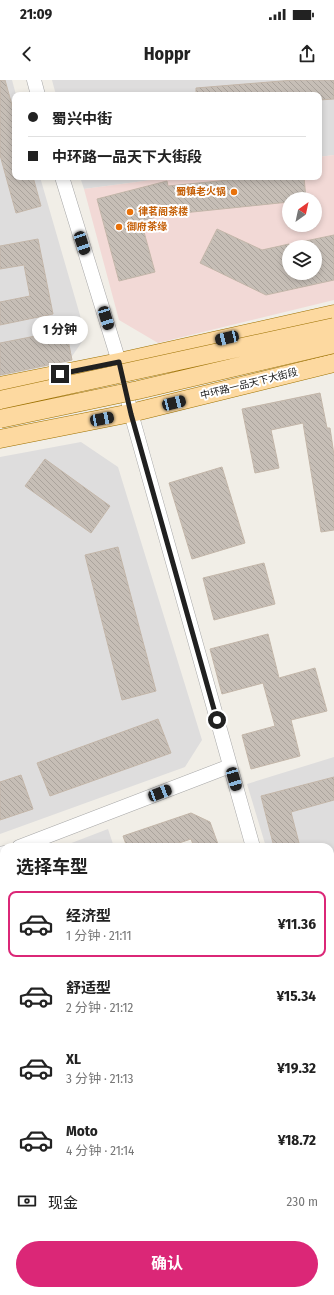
<!DOCTYPE html>
<html lang="zh">
<head>
<meta charset="utf-8">
<style>
  :root { --surface:#fff; --page:#f2f2f2; --text:#222; --muted:#767676; --line:#e0e0e0; --accent:#db2777 }
  body { margin:0; font-family:"Fira Sans Condensed","Noto Sans SC",sans-serif; background:var(--page); color:var(--text); height:100vh; display:flex; flex-direction:column; font-size:15px; white-space:nowrap }
  * { box-sizing:border-box; margin:0 }
  p { font-size:13px; color:var(--muted) }
  .icon { flex:none; width:22px; height:22px; fill:none; stroke:currentColor; stroke-width:2; stroke-linecap:round; stroke-linejoin:round }
  .map { position:relative; flex:1; overflow:hidden }
  .details { position:absolute; left:0px; top:763px; width:334px; height:452px; display:flex; flex-direction:column; background:var(--surface); border-radius:12px 12px 0 0; box-shadow:0 2px 6px #0003 }
  .details>* { flex:none }
  .banner { position:absolute; left:12px; top:12px; width:310px; height:88px; border-radius:8px; box-shadow:0 2px 6px #0003; display:grid; align-content:center; height:88px; padding:0 16px; background:var(--surface) }
  .needle { width:26px; rotate:33deg }
  .tools { position:absolute; left:282px; top:112px; display:grid; gap:8px }
  .tools a { display:grid; place-items:center; width:40px; height:40px; border-radius:50%; background:var(--surface); box-shadow:0 2px 6px #0003; font-size:20px }
  .end { position:absolute; width:18px; height:18px; margin:-9px; border:5px solid #202020; background:#fff; box-shadow:0 0 0 2px #fff }
  .from { border-radius:50% }
  .bubble { position:absolute; height:28px; border-radius:14px; background:var(--surface); box-shadow:0 2px 6px #0003; font-size:13px; font-weight:700; line-height:28px; text-align:center }
  .car { position:absolute; width:12px; height:24px; margin:-12px -6px; border-radius:5px; box-shadow:0 0 3px 1px #0007; background:linear-gradient(#222 24%,#8ab4d8 0 40%,#222 0 76%,#8ab4d8 0 86%,#222 0) }
  .banner b { display:flex; align-items:center; gap:14px; height:38px; font-size:15px }
  .banner b+b { border-top:1px solid var(--line) }
  .banner i { width:10px; height:10px; background:var(--text) }
  ul { padding:0; list-style:none }
  li { display:flex; align-items:center; gap:12px; height:66px; margin:0 8px 6px; padding:0 8px; border:2px solid transparent; border-radius:8px }
  li div { flex:1 }
  li b { display:block; font-size:15px }
  li em { font-style:normal; font-weight:700 }
  li.active { border-color:var(--accent) }
  li>.icon { width:36px; height:36px; stroke-width:1.5 }
  h2 { padding:0 16px; font-size:18px; line-height:48px }
  .pay { display:flex; align-items:center; gap:10px; height:44px; padding:0 16px; font-size:15px }
  .pay p { margin-inline-start:auto }
  .action { display:flex; gap:8px; margin-top:auto; padding:8px 16px }
  .action a { flex:1; height:46px; border-radius:24px; background:var(--accent); color:#fff; font-size:16px; font-weight:700; line-height:46px; text-align:center }
  .status { display:flex; justify-content:space-between; align-items:center; height:28px; padding:0 20px; background:var(--surface); direction:ltr }
  .status svg { height:11px; fill:currentColor }
  header { display:flex; justify-content:space-between; align-items:center; height:52px; padding:0 16px; background:var(--surface); font-size:18px; font-weight:700 }
  .map>svg:first-child { display:block }
  .residential { fill:#dedddd }
  .commercial { fill:#f2d9d6; fill-rule:evenodd }
  .education { fill:#feffe2 }
  .building { fill:url(#building-back-hatch); stroke:#c3b6a9 }
  .lines { fill:none; stroke-linecap:round; stroke-linejoin:round }
  .minor-casing { stroke:#a7a7a7; stroke-width:15 }
  .major-casing { stroke:#9d7100; stroke-width:19 }
  .minor { stroke:#fff; stroke-width:14 }
  .major { stroke:#fdd9a0; stroke-width:18 }
  .major-bridge-casing { stroke:#9d7100; stroke-width:19; stroke-linecap:butt }
  .major-bridge { stroke:#fdd9a0; stroke-width:18 }
  .route { stroke:#202020; stroke-width:5 }
  .food-dot { fill:#e8710a; stroke:#fff; stroke-width:1.5 }
  .labels { text-anchor:middle; dominant-baseline:central; stroke-width:4; stroke-linejoin:round; paint-order:stroke }
  .food-label { font-size:10px; font-weight:bold; fill:#c56008; stroke:#fff; text-anchor:start }
  .street-label { font-size:10px; fill:#202020; stroke:#fff }
</style>
</head>
<body>
<div class="status"><b>21:09</b><svg viewBox="0 0 49 12"><path d="M0 12V9h3v3zM5 12V6h3v6zM10 12V3h3v9zM15 12V0h3v12zM26 1h20v11H26zM47 4h2v5h-2z"/></svg></div>
<header><svg class="icon" aria-label="back" viewBox="0 0 24 24"><path d="M15 5l-7 7 7 7"/></svg>Hoppr<svg class="icon" aria-label="share" viewBox="0 0 24 24"><path d="M12 15V3M7 8l5-5 5 5M5 13v7h14v-7"/></svg></header>
<div class="map">
<svg width="334" height="1215" viewBox="0 0 334 1215">
  <defs>
    <pattern id="building-back-hatch" width="6" height="6" patternUnits="userSpaceOnUse"><rect width="6" height="6" fill="#c6beb6"/><path d="M-1 5l2 2M0 0l6 6M5-1l2 2" fill="none" stroke="#aaa39c"/></pattern>
  </defs>
  <rect width="100%" height="100%" fill="#f1eee7"/>
  <!-- residential -->
  <path class="residential" d="M 0,0 L 12,0 L 16,15 L 15,15 L 15,97 L 40,97 L 86,256 L 68,282 L 0,296 Z
    M 52,0 L 334,0 L 334,75 L 319,77 L 319,15 L 56,15 Z
    M 80,97 L 174,97 L 84,109 Z
    M 81,362 L 118,387 L 202,660 L 185,687 L 0,754 L 0,377 Z
    M 334,677 L 334,885 L 330,886 L 330,767 L 266,767 L 247,704 Z
    M 108,749 L 114,767 L 61,767 Z
    M 4,789 L 4,908 L 0,910 L 0,791 Z
    M 0,954 L 4,966 L 4,1199 L 0,1199 Z
    M 334,1170 L 334,1215 L 160,1215 L 176,1211 L 330,1211 L 330,1171 Z"/>
  <!-- commercial -->
  <path class="commercial" d="M 334,75 L 334,220 L 158,263 L 119,240 L 84,109 L 174,97 L 319,97 L 319,77 ZM 289,119 L 315,119 L 315,145 L 289,145 ZM 289,167 L 315,167 L 315,193 L 289,193 Z"/>
  <!-- education -->
  <path class="education" d="M 4,908 L 4,966 L 0,954 L 0,910 Z"/>
  <!-- building -->
  <path class="building" d="M 0,0 L 5,0 L 15,36 L 15,97 L 33,97 L 41,126 L 16,133 L 0,75 Z
    M 294,0 L 334,0 L 334,19 L 319,20 L 319,15 L 196,15 L 196,8 Z
    M 259,97 L 304,97 L 306,119 L 289,119 L 289,122 L 183,133 L 183,130 L 141,141 L 155,192 L 119,201 L 97,119 L 167,101 L 168,106 Z
    M 217,149 L 262,170 L 289,164 L 289,193 L 315,193 L 315,167 L 297,167 L 296,163 L 334,155 L 334,200 L 266,215 L 200,183 Z
    M 38,159 L 53,234 L 0,245 L 0,222 L 30,216 L 24,185 L 0,189 L 0,166 Z
    M 66,250 L 72,280 L 0,295 L 0,263 Z
    M 320,313 L 327,348 L 330,348 L 334,375 L 334,450 L 321,452 L 303,343 L 271,350 L 279,388 L 255,393 L 242,329 Z
    M 45,379 L 110,426 L 91,453 L 25,406 Z
    M 222,387 L 245,463 L 192,479 L 169,403 Z
    M 118,467 L 156,611 L 122,620 L 85,475 Z
    M 264,483 L 275,524 L 214,540 L 203,498 Z
    M 268,554 L 279,598 L 315,588 L 327,631 L 291,640 L 300,676 L 251,689 L 242,655 L 275,646 L 263,603 L 222,614 L 210,569 Z
    M 158,639 L 171,673 L 50,716 L 37,683 Z
    M 21,695 L 33,729 L 0,740 L 0,702 Z
    M 334,697 L 334,720 L 291,732 L 300,767 L 274,767 L 261,716 Z
    M 191,733 L 210,742 L 219,767 L 194,767 L 191,759 L 167,767 L 127,767 L 123,756 Z"/>
  <g class="lines">
    <defs>
      <path id="minor" d="M 34,0 L 38,15
        M 62,97 L 119,282 L 131,333 L 253,767
        M 19,767 L 230,686
        M 0,774 L 4,773
        M 330,897 L 334,895
        M 330,1035 L 334,1049
        M 330,1149 L 334,1148
        M 0,1210 L 4,1210
        M 117,1211 L 118,1215"/>
      <path id="major" d="M 0,306 L 119,282 L 334,234
        M 0,359 L 131,333 L 334,283"/>
    </defs>
    <!-- minor casing -->
    <use href="#minor" class="minor-casing"/>
    <!-- major casing -->
    <use href="#major" class="major-casing"/>
    <!-- minor -->
    <use href="#minor" class="minor"/>
    <!-- major -->
    <use href="#major" class="major"/>
    <defs>
      <path id="major-bridge" d="M 0,320 L 334,247
        M 0,339 L 138,310 L 334,264"/>
    </defs>
    <!-- major-bridge casing -->
    <use href="#major-bridge" class="major-bridge-casing"/>
    <!-- major-bridge -->
    <use href="#major-bridge" class="major-bridge"/>
  </g>
  <g class="lines">
    <!-- route -->
    <path class="route" d="M 60,294 L 119,282 L 131,334 L 217,640"/>
  </g>
  <!-- markers -->
  <g class="food-dot">
    <circle cx="234" cy="112" r="4"/>
    <circle cx="130" cy="132" r="4"/>
    <circle cx="119" cy="147" r="4"/>
  </g>
  <g class="labels">
    <!-- food labels -->
    <g class="food-label">
      <text x="226" y="112" text-anchor="end">蜀镇老火锅</text>
      <text x="138" y="132">律茗阁茶楼</text>
      <text x="127" y="147">御府茶缘</text>
    </g>
    <!-- street labels -->
    <g class="street-label">
      <text transform="translate(249 304) rotate(-14)">中环路一品天下大街段</text>
    </g>
  </g>
</svg>
<div class="tools">
<a><svg class="needle" viewBox="-14 -14 28 28"><path d="M0-13l5 13h-10z" fill="#e53935"/><path d="M0 13l5-13h-10z" fill="#767676"/></svg></a>
<a><svg class="icon" aria-label="layers" viewBox="0 0 24 24"><path d="M12 4l9 5-9 5-9-5zM3 14l9 5 9-5"/></svg></a>
</div>
<i class="end from" style="left:217px;top:640px"></i>
<i class="end" style="left:60px;top:294px"></i>
<div class="bubble" style="left:32px;top:236px;width:56px">1 分钟</div>
<i class="car" style="left:82px;top:163px;rotate:162deg"></i>
<i class="car" style="left:106px;top:238px;rotate:163deg"></i>
<i class="car" style="left:227px;top:258px;rotate:257deg"></i>
<i class="car" style="left:174px;top:323px;rotate:76deg"></i>
<i class="car" style="left:102px;top:339px;rotate:79deg"></i>
<i class="car" style="left:234px;top:699px;rotate:164deg"></i>
<i class="car" style="left:160px;top:713px;rotate:69deg"></i>
<div class="banner">
<b><i class="from"></i>蜀兴中街</b>
<b><i></i>中环路一品天下大街段</b>
</div>
<section class="details">
<h2>选择车型</h2>
<ul>
<li class="active"><svg class="icon" aria-label="car" viewBox="0 0 24 24"><path d="M5 17H2v-5l4-1 3-4h7l3 4 3 1v5h-3M9 17h6M6 11h13"/><circle cx="7" cy="17" r="2"/><circle cx="17" cy="17" r="2"/></svg><div><b>经济型</b><p>1 分钟 · 21:11</p></div><em>¥11.36</em></li>
<li><svg class="icon" aria-label="car" viewBox="0 0 24 24"><path d="M5 17H2v-5l4-1 3-4h7l3 4 3 1v5h-3M9 17h6M6 11h13"/><circle cx="7" cy="17" r="2"/><circle cx="17" cy="17" r="2"/></svg><div><b>舒适型</b><p>2 分钟 · 21:12</p></div><em>¥15.34</em></li>
<li><svg class="icon" aria-label="car" viewBox="0 0 24 24"><path d="M5 17H2v-5l4-1 3-4h7l3 4 3 1v5h-3M9 17h6M6 11h13"/><circle cx="7" cy="17" r="2"/><circle cx="17" cy="17" r="2"/></svg><div><b>XL</b><p>3 分钟 · 21:13</p></div><em>¥19.32</em></li>
<li><svg class="icon" aria-label="car" viewBox="0 0 24 24"><path d="M5 17H2v-5l4-1 3-4h7l3 4 3 1v5h-3M9 17h6M6 11h13"/><circle cx="7" cy="17" r="2"/><circle cx="17" cy="17" r="2"/></svg><div><b>Moto</b><p>4 分钟 · 21:14</p></div><em>¥18.72</em></li>
</ul>
<div class="pay"><svg class="icon" aria-label="cash" viewBox="0 0 24 24"><path d="M3 7h18v10H3z"/><circle cx="12" cy="12" r="2"/></svg>现金<p>230 m</p></div>
<div class="action"><a>确认</a></div>
</section>
</div>
</body>
</html>
